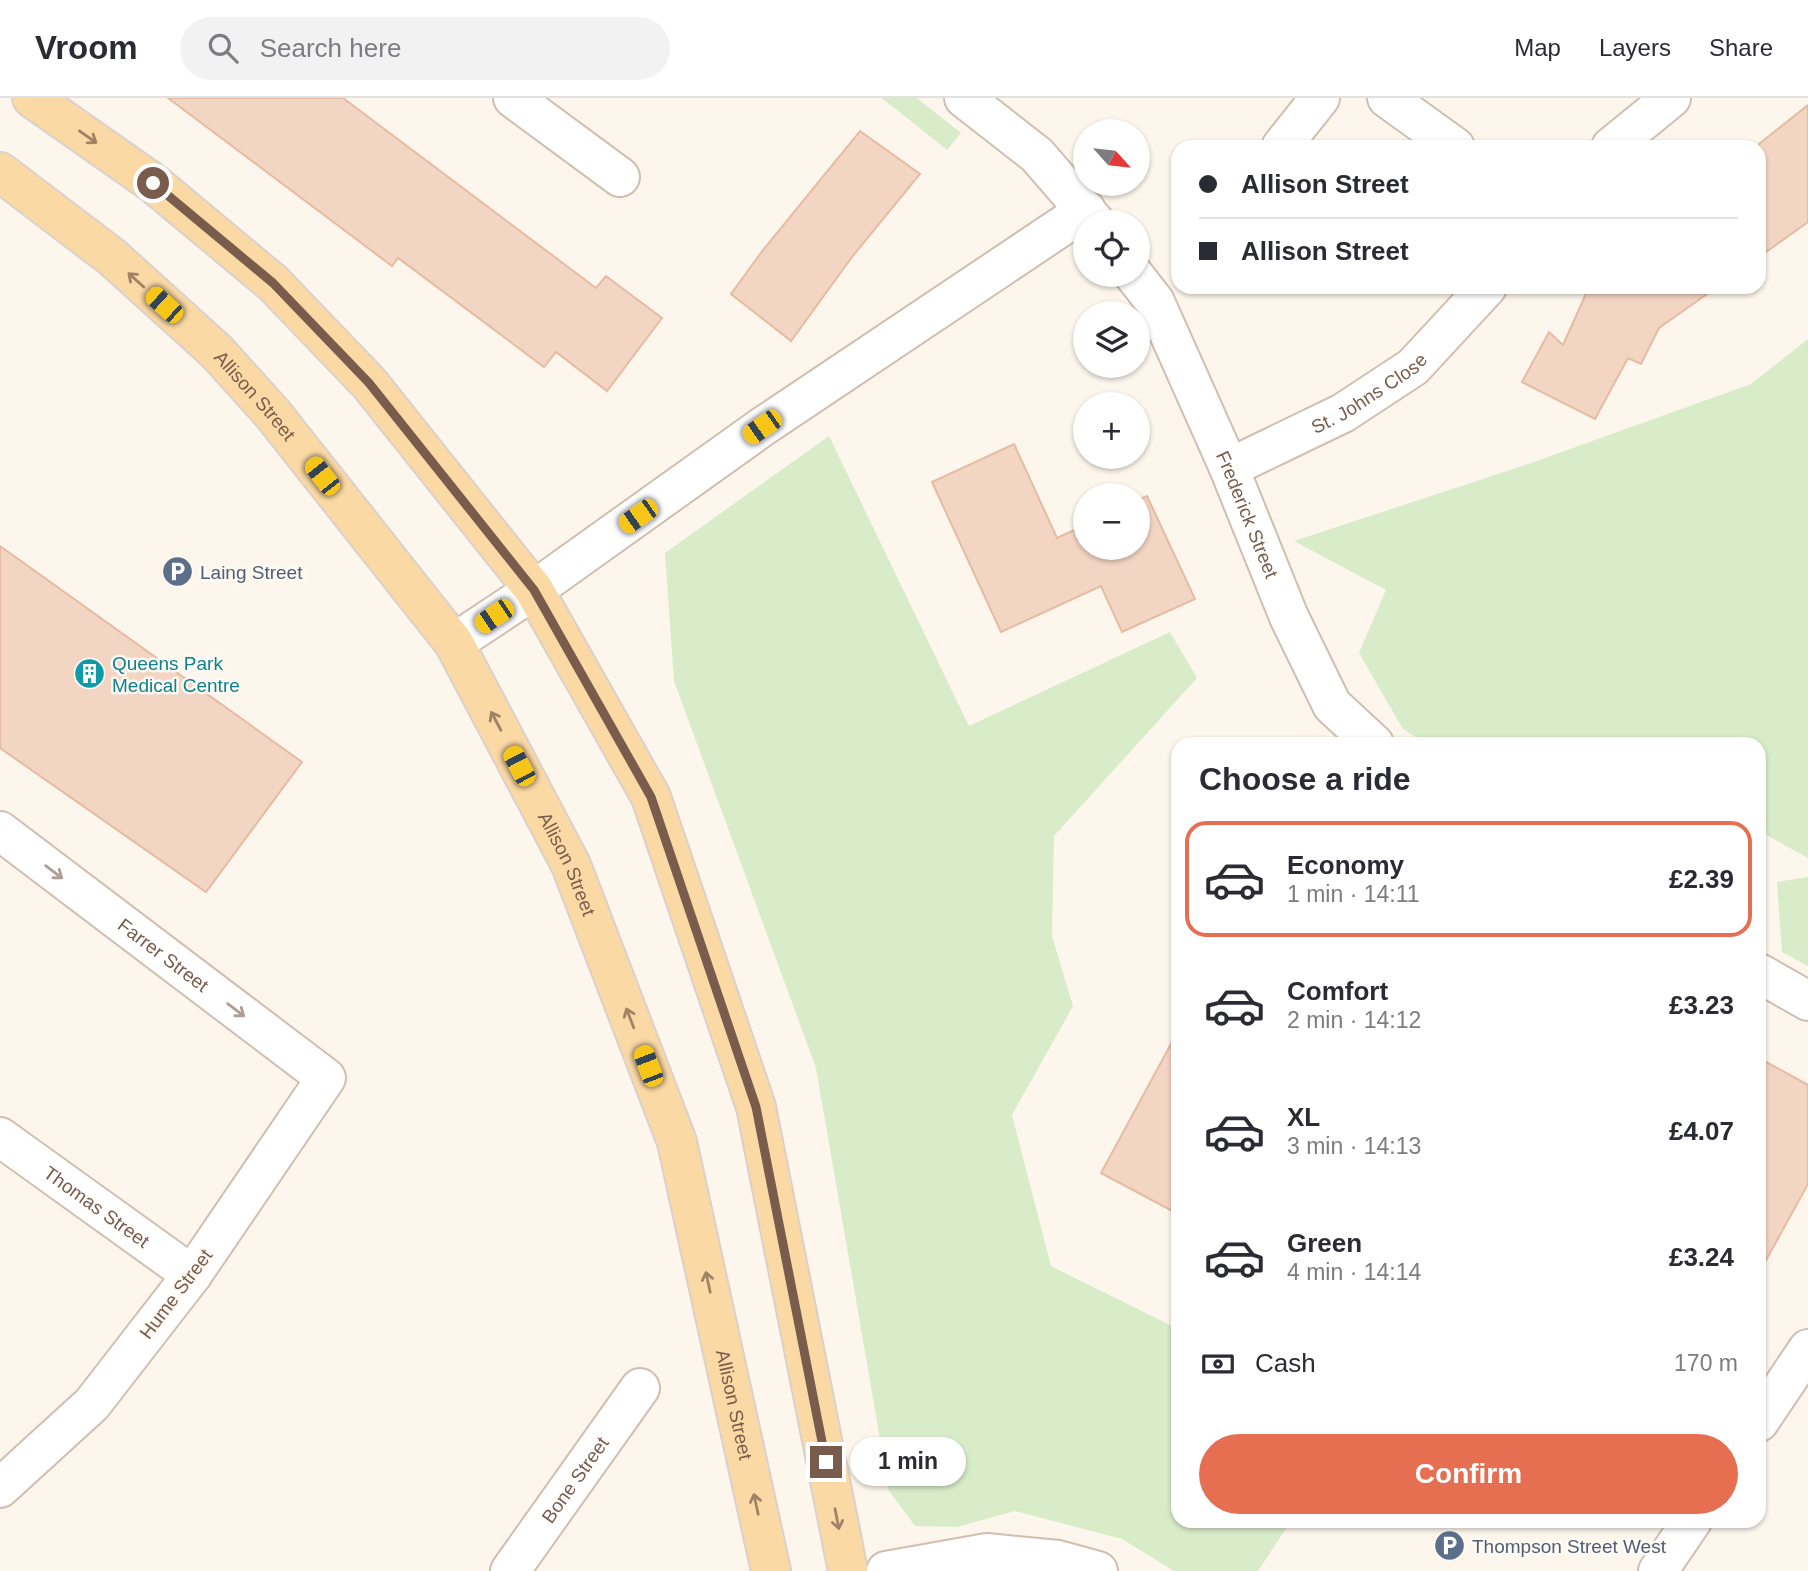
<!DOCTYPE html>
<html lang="en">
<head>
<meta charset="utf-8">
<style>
  :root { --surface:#fff; --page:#f2f2f3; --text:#2b2b33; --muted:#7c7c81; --line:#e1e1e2; --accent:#e76f51 }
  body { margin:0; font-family:Helvetica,sans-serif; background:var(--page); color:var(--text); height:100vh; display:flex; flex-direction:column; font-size:26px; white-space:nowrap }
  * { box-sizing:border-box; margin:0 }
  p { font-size:23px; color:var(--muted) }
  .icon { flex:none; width:38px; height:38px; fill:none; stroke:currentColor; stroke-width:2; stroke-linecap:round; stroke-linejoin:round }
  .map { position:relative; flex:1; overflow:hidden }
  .details { position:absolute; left:1171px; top:639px; width:595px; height:791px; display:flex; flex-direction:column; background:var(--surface); border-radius:21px; box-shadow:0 2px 5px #0004 }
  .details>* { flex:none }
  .guide { position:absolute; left:1171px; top:42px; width:595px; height:154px; border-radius:21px; box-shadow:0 2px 5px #0004; display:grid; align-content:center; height:154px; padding:0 28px; background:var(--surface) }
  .needle { width:46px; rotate:117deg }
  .tools { position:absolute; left:1073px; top:21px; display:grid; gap:14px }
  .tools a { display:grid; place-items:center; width:77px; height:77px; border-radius:50%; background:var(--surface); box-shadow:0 2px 5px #0004; font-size:35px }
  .end { position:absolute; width:32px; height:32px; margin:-16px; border:9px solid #7a5c4d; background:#fff; box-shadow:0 0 0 4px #fff }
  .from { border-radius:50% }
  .bubble { position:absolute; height:49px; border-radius:24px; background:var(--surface); box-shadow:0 2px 5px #0004; font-size:23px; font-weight:600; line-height:49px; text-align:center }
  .car { position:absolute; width:21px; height:42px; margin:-21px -10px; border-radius:9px; box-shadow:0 0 5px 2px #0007; background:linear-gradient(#f5c518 24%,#345 0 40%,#f5c518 0 76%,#345 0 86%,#f5c518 0) }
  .guide b { display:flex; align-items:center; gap:24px; height:66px; font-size:26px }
  .guide b+b { border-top:2px solid var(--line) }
  .guide i { width:18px; height:18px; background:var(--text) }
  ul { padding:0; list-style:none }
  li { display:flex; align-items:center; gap:21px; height:116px; margin:0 14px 10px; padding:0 14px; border:4px solid transparent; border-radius:21px }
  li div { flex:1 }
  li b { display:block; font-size:26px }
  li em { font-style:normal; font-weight:600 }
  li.on { border-color:var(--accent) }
  li>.icon { width:63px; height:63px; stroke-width:1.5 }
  h2 { padding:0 28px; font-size:32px; line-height:84px }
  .pay { display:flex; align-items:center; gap:18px; height:77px; padding:0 28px; font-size:26px }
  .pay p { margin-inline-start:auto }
  .cta { display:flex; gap:14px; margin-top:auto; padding:14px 28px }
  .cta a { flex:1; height:80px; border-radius:42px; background:var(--accent); color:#fff; font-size:28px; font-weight:600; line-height:80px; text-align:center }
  header { display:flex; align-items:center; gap:42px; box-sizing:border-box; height:98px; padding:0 35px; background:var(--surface); border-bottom:2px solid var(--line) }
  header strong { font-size:33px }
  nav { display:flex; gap:38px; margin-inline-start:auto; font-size:24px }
  .search { width:490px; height:63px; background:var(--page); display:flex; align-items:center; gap:18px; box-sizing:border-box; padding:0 24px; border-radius:38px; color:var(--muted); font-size:26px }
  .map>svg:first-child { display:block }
  .green { fill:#d8ecc9 }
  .building { fill:#f3d5c3; stroke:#e6bba3; stroke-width:2 }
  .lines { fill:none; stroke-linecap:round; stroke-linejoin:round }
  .street-casing { stroke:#d1beb0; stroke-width:42 }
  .primary-casing { stroke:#dad1cd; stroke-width:42 }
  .street { stroke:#fff; stroke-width:38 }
  .primary { stroke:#fbd9a5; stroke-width:38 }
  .oneway { stroke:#a18267 }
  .oneway2 { stroke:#af9d94 }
  .route { stroke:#7a5c4d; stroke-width:9 }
  .labels { text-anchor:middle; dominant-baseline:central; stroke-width:5; stroke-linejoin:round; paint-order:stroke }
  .street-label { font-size:19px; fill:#7a5c4d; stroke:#fffaf3 }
  .service-label { font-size:19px; fill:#4e5e75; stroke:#fffaf3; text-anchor:start }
  .culture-label { font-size:19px; fill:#0d838f; stroke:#fffaf3; text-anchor:start }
</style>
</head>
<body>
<header>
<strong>Vroom</strong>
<div class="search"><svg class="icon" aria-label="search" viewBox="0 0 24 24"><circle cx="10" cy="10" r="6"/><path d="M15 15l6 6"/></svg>Search here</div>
<nav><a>Map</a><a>Layers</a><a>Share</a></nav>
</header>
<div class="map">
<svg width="1808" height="1473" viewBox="0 0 1808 1473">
  <rect width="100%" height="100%" fill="#fdf6ec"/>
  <!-- green -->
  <path class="green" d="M 882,0 L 917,0 L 961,35 L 947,52 Z
    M 1808,241 L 1808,760 L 1759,733 L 1759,646 L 1426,646 L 1403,631 L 1359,555 L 1386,492 L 1294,443 L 1531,365 L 1751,286 Z
    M 829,338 L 969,628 L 1170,534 L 1197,580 L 1054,738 L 1052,838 L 1073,908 L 1012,1017 L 1051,1168 L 1178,1231 L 1178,1423 L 1291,1423 L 1258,1473 L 1174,1473 L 1122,1441 L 1015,1413 L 957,1429 L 915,1428 L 889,1393 L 816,970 L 674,583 L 665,455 Z
    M 1808,779 L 1808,868 L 1782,854 L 1777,784 Z"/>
  <!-- building -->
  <path class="building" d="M 168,0 L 343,0 L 596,190 L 606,178 L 662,220 L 607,293 L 556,254 L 544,269 L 398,160 L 392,168 Z
    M 1808,7 L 1808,124 L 1759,159 L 1759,46 Z
    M 860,33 L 920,76 L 852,159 L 791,243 L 731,196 L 763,152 Z
    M 1589,189 L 1717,189 L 1659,230 L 1641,266 L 1628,260 L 1595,321 L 1522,284 L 1549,234 L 1563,247 Z
    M 1014,346 L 1057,440 L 1085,427 L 1085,450 L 1138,450 L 1138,402 L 1147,398 L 1195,501 L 1122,534 L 1101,488 L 1001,534 L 932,384 Z
    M 0,448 L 302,664 L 206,794 L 0,650 Z
    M 1178,933 L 1178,1116 L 1101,1075 Z
    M 1759,960 L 1808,987 L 1808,1086 L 1759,1175 Z"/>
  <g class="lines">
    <defs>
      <g id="street">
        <path d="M 513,0 L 620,79"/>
        <path d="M 964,0 L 1037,57 L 1095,124"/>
        <path d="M 1387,0 L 1455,49"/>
        <path d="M 1281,49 L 1320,0"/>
        <path d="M 1611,49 L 1671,0"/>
        <path id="s1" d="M 1134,177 L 1155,204 L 1229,370 L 1289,519 L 1332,607 L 1374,646"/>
        <path id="s2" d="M 1229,370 L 1343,315 L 1413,269 L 1487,189"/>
        <path d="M 454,545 L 534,492 L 762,329 L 1086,112"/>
        <path id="s3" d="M 0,733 L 326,980 L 192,1177 L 92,1306 L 0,1390"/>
        <path d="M 1759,875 L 1808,903"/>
        <path id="s4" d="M 0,1039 L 192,1177"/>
        <path d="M 1759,1324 L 1808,1251"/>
        <path id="s5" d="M 510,1473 L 640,1290"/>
        <path d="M 886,1473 L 987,1455 L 1058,1462 L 1098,1473"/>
        <path d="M 1658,1473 L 1692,1423"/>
      </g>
      <g id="primary">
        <path d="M 32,0 L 153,85 L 273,185 L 369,285 L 534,492 L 651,699 L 756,1009 L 848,1473"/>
        <path id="s6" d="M 0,74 L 112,159 L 217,254 L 272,315 L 454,545 L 571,767 L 677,1044 L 771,1473"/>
      </g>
    </defs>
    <!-- street casing -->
    <use href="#street" class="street-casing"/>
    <!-- primary casing -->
    <use href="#primary" class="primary-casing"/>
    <!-- street -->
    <use href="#street" class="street"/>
    <!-- primary -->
    <use href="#primary" class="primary"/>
  </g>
  <!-- one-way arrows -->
  <defs><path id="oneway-shaft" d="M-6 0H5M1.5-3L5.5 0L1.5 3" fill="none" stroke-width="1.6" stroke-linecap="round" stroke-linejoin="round" transform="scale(1.75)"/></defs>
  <g class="oneway">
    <use href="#oneway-shaft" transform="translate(88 39) rotate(35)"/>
    <use href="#oneway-shaft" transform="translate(136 182) rotate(-138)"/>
    <use href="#oneway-shaft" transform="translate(496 623) rotate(-118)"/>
    <use href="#oneway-shaft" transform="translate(630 920) rotate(-111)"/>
    <use href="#oneway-shaft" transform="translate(708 1184) rotate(-102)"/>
    <use href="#oneway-shaft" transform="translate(756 1406) rotate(-102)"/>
    <use href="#oneway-shaft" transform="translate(837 1421) rotate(79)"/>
  </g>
  <g class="oneway2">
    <use href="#oneway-shaft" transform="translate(54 774) rotate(37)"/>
    <use href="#oneway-shaft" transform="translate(236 912) rotate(37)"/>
  </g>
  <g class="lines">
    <!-- route -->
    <path class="route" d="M 153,85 L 273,185 L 369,285 L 534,492 L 651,699 L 756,1009 L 826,1364"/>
  </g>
  <!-- icons -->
  <defs>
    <symbol id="parking-disc" viewBox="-11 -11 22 22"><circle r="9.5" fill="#5c6f8a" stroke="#fffaf3"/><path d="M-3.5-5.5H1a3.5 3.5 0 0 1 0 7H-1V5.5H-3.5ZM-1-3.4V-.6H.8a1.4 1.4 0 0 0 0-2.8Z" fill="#fff"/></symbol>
    <symbol id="building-disc" viewBox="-11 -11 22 22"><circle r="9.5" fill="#0f9aa8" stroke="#fffaf3"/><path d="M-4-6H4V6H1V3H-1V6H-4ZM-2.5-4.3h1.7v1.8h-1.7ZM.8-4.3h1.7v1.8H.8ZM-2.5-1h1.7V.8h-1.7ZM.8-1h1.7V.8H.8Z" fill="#fff"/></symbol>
  </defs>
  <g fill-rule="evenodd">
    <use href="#parking-disc" x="160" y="456" width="35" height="35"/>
    <use href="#building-disc" x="72" y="558" width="35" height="35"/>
    <use href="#parking-disc" x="1432" y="1430" width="35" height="35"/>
  </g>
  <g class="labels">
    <!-- street labels -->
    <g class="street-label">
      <text stroke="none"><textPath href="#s2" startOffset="159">St. Johns Close</textPath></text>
      <text stroke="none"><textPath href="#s6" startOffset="340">Allison Street</textPath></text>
      <text stroke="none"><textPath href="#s1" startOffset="266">Frederick Street</textPath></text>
      <text stroke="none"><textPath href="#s6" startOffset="906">Allison Street</textPath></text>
      <text stroke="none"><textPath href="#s3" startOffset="205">Farrer Street</textPath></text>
      <text stroke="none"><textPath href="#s4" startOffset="119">Thomas Street</textPath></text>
      <text transform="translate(176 1196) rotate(-53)">Hume Street</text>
      <text stroke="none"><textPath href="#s6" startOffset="1474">Allison Street</textPath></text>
      <text stroke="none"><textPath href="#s5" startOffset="112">Bone Street</textPath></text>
    </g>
    <!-- service labels -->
    <g class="service-label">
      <text x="200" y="474">Laing Street</text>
      <text x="1472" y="1448">Thompson Street West</text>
    </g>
    <!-- culture labels -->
    <g class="culture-label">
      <text x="112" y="565">Queens Park<tspan x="112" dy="22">Medical Centre</tspan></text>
    </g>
  </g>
</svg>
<div class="tools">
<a><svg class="needle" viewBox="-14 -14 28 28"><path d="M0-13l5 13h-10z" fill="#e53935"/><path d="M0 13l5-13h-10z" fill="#7c7c81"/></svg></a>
<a><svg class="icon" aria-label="locate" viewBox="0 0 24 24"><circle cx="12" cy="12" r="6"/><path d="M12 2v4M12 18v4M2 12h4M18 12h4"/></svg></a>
<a><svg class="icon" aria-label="layers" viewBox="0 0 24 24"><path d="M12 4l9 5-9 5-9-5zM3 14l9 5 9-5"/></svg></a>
<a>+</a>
<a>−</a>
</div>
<i class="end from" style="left:153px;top:85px"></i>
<i class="end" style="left:826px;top:1364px"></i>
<div class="bubble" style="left:850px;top:1339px;width:116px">1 min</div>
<i class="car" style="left:164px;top:207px;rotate:312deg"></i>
<i class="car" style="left:762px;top:329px;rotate:235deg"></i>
<i class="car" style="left:322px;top:378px;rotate:322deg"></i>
<i class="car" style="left:638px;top:418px;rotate:235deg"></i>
<i class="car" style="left:494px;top:518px;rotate:236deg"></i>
<i class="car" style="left:519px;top:668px;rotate:332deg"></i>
<i class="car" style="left:648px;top:968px;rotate:339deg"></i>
<div class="guide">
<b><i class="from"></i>Allison Street</b>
<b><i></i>Allison Street</b>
</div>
<section class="details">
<h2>Choose a ride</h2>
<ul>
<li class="on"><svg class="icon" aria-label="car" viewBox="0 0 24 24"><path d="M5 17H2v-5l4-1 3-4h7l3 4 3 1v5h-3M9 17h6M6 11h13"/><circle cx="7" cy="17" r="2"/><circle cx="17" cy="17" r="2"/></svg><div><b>Economy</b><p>1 min · 14:11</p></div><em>£2.39</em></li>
<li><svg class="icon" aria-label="car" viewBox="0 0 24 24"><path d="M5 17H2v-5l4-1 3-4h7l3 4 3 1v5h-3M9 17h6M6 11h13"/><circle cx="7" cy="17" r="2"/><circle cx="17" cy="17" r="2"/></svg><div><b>Comfort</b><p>2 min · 14:12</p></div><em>£3.23</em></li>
<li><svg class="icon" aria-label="car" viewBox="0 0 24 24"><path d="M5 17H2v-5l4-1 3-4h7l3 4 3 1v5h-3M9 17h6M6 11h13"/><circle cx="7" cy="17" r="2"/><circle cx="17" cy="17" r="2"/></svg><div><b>XL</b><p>3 min · 14:13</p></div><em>£4.07</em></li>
<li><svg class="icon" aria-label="car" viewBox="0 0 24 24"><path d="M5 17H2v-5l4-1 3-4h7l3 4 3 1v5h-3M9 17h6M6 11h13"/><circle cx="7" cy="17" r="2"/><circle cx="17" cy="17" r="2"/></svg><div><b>Green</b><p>4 min · 14:14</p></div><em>£3.24</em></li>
</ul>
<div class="pay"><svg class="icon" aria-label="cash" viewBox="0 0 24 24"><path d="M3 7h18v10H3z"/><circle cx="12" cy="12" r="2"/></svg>Cash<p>170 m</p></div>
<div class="cta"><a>Confirm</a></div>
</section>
</div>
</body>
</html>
